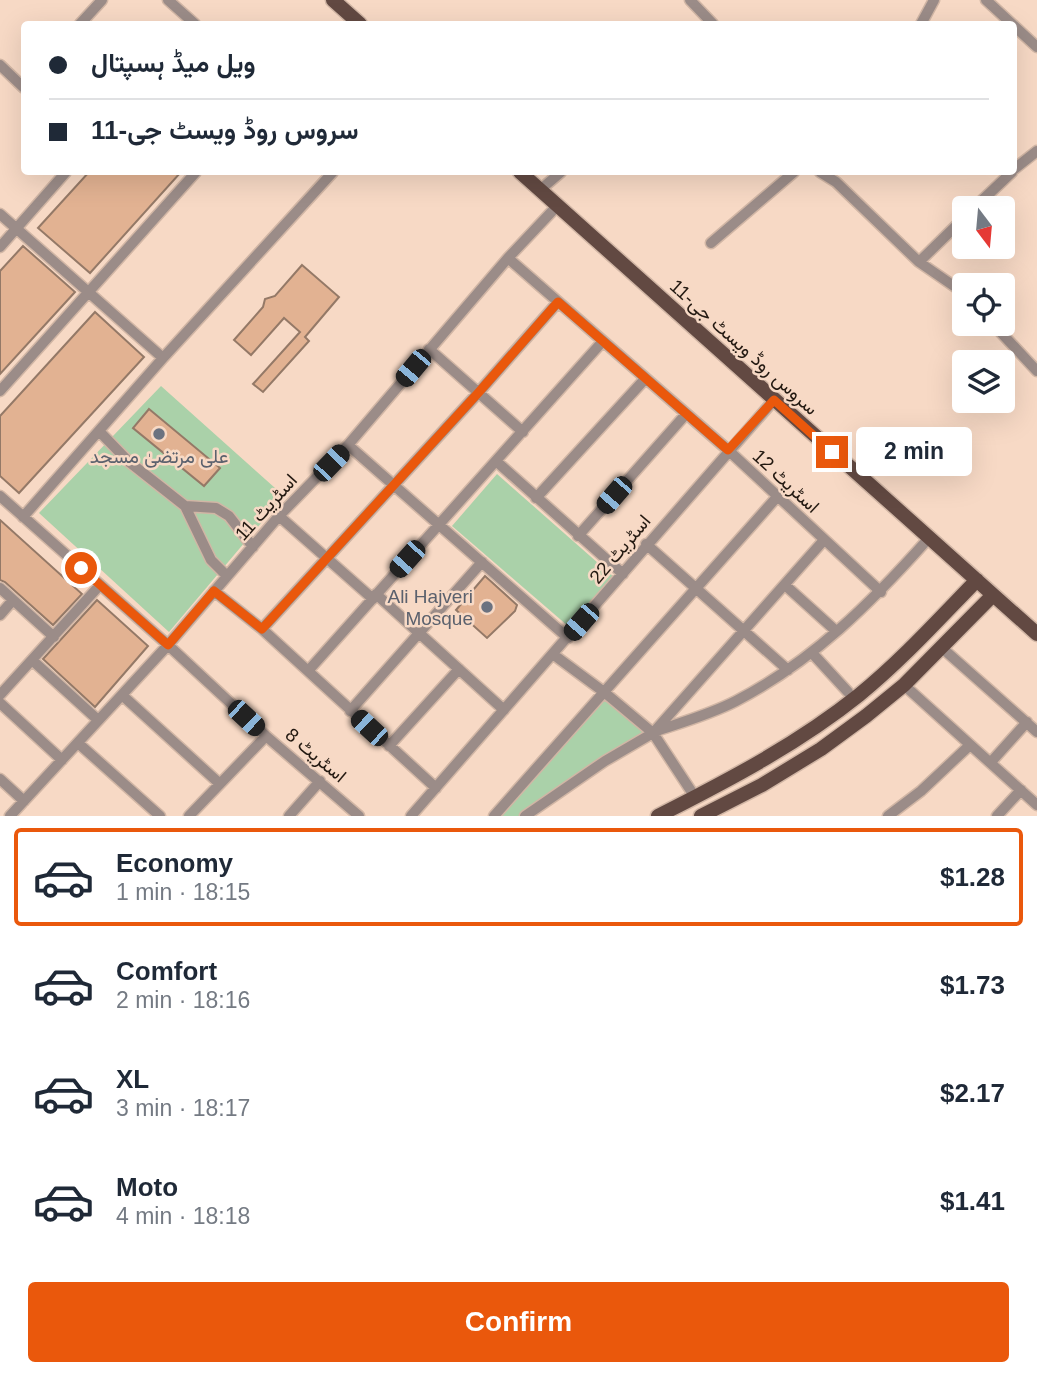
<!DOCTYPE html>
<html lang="en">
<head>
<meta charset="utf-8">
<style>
  :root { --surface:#fff; --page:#f6f6f7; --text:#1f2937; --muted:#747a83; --line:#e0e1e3; --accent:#ea580c }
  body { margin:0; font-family:Helvetica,Vazirmatn,sans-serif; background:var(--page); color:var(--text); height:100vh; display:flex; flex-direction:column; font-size:26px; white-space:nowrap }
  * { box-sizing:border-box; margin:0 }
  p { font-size:23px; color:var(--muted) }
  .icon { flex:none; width:38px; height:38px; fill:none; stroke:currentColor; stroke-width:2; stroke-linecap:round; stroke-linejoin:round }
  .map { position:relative; height:816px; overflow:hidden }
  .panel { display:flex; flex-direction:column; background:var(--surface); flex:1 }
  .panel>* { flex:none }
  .top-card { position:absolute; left:21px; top:21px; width:996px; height:154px; border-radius:7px; box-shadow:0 7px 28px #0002; display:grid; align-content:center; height:154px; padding:0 28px; background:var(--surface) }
  .needle { width:46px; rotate:164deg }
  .controls { position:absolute; left:952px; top:196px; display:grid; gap:14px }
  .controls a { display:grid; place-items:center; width:63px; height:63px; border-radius:7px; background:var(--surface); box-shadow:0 7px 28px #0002; font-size:35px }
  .end { position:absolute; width:32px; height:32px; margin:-16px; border:9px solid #ea580c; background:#fff; box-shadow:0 0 0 4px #fff }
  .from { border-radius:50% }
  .bubble { position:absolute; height:49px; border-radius:7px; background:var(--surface); box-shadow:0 7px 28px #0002; font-size:23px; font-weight:700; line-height:49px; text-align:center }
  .car { position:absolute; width:21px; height:42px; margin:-21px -10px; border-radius:9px; box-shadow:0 0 5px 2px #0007; background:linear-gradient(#222 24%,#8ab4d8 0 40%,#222 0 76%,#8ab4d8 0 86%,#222 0) }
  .top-card b { display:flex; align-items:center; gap:24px; height:66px; font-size:26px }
  .top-card b+b { border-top:2px solid var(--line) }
  .top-card i { width:18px; height:18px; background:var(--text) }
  ul { padding:12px 0 0; list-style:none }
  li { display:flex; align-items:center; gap:21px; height:98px; margin:0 14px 10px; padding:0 14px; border:4px solid transparent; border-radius:7px }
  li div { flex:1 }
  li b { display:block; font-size:26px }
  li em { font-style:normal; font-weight:700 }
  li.on { border-color:var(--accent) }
  li>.icon { width:63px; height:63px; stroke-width:1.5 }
  .button { display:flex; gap:14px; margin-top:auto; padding:14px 28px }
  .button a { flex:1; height:80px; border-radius:7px; background:var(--accent); color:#fff; font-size:28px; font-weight:700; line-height:80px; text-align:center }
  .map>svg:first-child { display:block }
  .green { fill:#aad1a9 }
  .building { fill:#e2b292; stroke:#947967; stroke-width:2 }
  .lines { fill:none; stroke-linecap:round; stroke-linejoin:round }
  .minor-casing { stroke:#d1b6a5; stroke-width:13 }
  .major-casing { stroke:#d1b6a5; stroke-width:17 }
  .minor { stroke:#9b8c88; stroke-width:10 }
  .major { stroke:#624942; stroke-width:14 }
  .route { stroke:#ea580c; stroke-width:9 }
  .worship-dot { fill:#6b7280; stroke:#f7d9c5; stroke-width:2.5 }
  .labels { text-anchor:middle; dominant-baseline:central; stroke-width:5; stroke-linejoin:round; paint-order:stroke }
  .street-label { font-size:19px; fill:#231911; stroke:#f7d9c5 }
  .worship-label { font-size:19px; fill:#5b616d; stroke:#f7d9c5 }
</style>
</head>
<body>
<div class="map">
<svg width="1037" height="816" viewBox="0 0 1037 816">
  <rect width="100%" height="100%" fill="#f7d9c5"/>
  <!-- green -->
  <path class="green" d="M 161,386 L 284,496 L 169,632 L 39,513 Z
    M 497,474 L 615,578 L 568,626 L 452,526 Z
    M 605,694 L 649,733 L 522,816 L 496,816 Z"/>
  <!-- building -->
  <path class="building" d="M 89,172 L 181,172 L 90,273 L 38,228 Z
    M 23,246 L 75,292 L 0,374 L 0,271 Z
    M 302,265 L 339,297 L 305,337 L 309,341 L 263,392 L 253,384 L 300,332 L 284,318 L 251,355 L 234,340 L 263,307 L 265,299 L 275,296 Z
    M 95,312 L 144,357 L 19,493 L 0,476 L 0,416 Z
    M 149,409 L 220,468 L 204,486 L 133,428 Z
    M 0,520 L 82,594 L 53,625 L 5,582 L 0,580 Z
    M 485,576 L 517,605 L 515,611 L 487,638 L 456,610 Z
    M 97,600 L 148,646 L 95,707 L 43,659 Z"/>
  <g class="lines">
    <defs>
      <path id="minor" d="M 168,0 L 195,24
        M 690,0 L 713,24
        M 986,0 L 1037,47
        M 80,24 L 102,0
        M 921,24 L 934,0
        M 0,65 L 24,88
        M 1013,170 L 1037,151
        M 820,172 L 836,182 L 919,262 L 964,293
        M 540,190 L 561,172
        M 974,208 L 1012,172
        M 0,214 L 163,358
        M 711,243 L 794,172
        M 0,247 L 66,172
        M 508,258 L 728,450 L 881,592
        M 919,262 L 964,218
        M 993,324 L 1037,371
        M 429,349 L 523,432
        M 0,391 L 196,172
        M 99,431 L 128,461 L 185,506 L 211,560 L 227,576
        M 348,445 L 568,638
        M 496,461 L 623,574
        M 0,496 L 168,645 L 266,736 L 359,816
        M 536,498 L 645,379
        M 185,506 L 216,508 L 229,516 L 253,547
        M 279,516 L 373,599
        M 23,517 L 163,358 L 333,172
        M 578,536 L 686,414
        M 646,544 L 788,670
        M 785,585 L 836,631
        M 0,588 L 54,637
        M 214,591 L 262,629 L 436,788
        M 376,594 L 504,710
        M 0,615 L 13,600
        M 262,629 L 479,392 L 558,302
        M 941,647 L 1037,732
        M 813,654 L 848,692
        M 554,655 L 604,692 L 653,733 L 695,797
        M 32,660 L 98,720
        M 308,671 L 603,341
        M 904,685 L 1037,805
        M 0,695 L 100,585
        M 122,695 L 220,784
        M 0,703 L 62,760
        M 350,711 L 482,562
        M 656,731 C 683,722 711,714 736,701 C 813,661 871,603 928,539
        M 78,743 L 160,816
        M 389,746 L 459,669
        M 991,762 L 1027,722
        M 0,779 L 24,801
        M 10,816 L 168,645 L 279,516 L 348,445 L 508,258 L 558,205
        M 189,816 L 266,736
        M 289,816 L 320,781
        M 411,816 L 774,400
        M 494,816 L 777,497
        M 525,816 L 605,761 L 653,733 L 824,540
        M 888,816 L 921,791 L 970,745
        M 997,816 L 1021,790"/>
      <path id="major" d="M 333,0 L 360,24
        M 520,172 L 1037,634
        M 658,816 C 727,781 798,744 859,695 C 902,660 939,619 977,580
        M 701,816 L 762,785 L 821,749 L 866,716 L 904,685 L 992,596"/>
    </defs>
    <!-- minor casing -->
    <use href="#minor" class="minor-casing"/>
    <!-- major casing -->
    <use href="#major" class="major-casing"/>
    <!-- minor -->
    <use href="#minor" class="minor"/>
    <!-- major -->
    <use href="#major" class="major"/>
  </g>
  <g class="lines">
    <!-- route -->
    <path class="route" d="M 81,568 L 168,645 L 214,591 L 262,629 L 479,392 L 558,302 L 728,450 L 774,400 L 832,452"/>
  </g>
  <!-- markers -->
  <g class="worship-dot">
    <circle cx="159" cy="434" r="7"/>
    <circle cx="487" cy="607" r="7"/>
  </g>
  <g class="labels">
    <!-- street labels -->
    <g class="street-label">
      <text transform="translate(744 347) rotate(42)">سروس روڈ ویسٹ جی-11</text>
      <text transform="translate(786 481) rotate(43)">اسٹریٹ 12</text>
      <text transform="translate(266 507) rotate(-48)">اسٹریٹ 11</text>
      <text transform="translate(620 549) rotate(-50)">اسٹریٹ 22</text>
      <text transform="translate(316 755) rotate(40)">اسٹریٹ 8</text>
    </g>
    <!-- worship labels -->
    <g class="worship-label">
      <text x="159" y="456">علی مرتضیٰ مسجد</text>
      <text x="473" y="596" text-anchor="end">Ali Hajveri<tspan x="473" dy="22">Mosque</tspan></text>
    </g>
  </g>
</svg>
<div class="controls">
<a><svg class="needle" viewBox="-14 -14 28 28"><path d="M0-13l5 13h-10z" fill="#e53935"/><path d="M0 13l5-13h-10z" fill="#747a83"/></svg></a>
<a><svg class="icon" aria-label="locate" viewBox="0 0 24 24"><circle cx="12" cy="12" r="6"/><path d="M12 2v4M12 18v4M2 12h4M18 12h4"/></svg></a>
<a><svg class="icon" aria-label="layers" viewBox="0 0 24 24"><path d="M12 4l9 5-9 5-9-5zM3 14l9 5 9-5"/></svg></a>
</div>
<i class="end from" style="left:81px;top:568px"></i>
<i class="end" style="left:832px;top:452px"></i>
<div class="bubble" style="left:856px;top:427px;width:116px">2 min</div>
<i class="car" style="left:413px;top:368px;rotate:220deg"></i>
<i class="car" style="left:331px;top:463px;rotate:44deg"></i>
<i class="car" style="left:614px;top:495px;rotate:221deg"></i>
<i class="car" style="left:407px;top:559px;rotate:222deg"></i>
<i class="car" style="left:581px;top:622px;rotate:221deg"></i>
<i class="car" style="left:246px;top:718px;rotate:133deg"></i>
<i class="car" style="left:369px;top:728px;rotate:313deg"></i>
<div class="top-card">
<b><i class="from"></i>ویل میڈ ہسپتال</b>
<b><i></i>سروس روڈ ویسٹ جی-11</b>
</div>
</div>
<section class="panel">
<ul>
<li class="on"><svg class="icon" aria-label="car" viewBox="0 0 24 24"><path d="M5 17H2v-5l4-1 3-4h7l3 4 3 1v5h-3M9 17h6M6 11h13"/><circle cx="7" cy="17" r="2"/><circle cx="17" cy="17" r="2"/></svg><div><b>Economy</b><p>1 min · 18:15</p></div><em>$1.28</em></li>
<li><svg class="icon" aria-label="car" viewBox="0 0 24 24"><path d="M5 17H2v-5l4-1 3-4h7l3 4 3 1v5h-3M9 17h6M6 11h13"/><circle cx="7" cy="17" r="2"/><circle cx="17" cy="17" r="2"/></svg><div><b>Comfort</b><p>2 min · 18:16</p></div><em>$1.73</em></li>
<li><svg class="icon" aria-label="car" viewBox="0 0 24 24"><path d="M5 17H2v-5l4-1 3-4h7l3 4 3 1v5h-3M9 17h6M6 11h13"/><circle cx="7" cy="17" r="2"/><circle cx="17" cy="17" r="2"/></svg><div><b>XL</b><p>3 min · 18:17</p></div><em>$2.17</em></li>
<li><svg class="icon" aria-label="car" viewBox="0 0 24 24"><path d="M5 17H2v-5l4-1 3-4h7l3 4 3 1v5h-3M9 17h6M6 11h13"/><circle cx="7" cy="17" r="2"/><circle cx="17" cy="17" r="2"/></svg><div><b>Moto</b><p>4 min · 18:18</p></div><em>$1.41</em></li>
</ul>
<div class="button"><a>Confirm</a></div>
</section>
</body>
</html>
